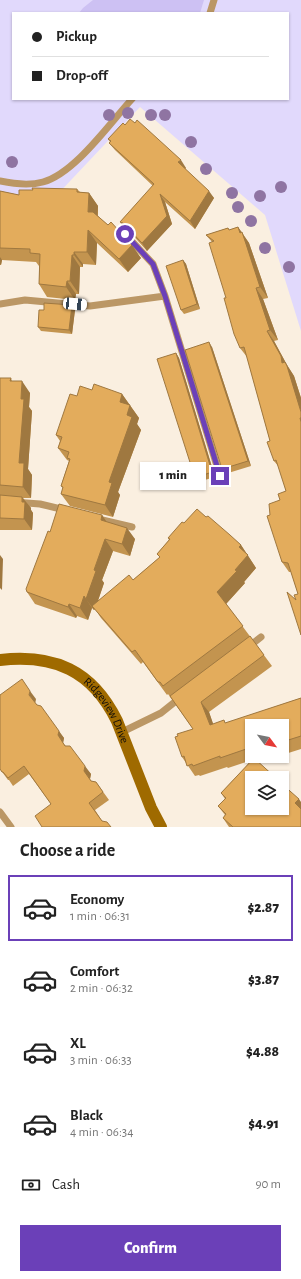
<!DOCTYPE html>
<html lang="en">
<head>
<meta charset="utf-8">
<style>
  :root { --surface:#fff; --page:#f2f2f2; --text:#222; --muted:#767676; --line:#e0e0e0; --accent:#6b40b8 }
  body { margin:0; font-family:"Alegreya Sans",sans-serif; background:var(--page); color:var(--text); height:100vh; display:flex; flex-direction:column; font-size:15px; white-space:nowrap }
  * { box-sizing:border-box; margin:0 }
  p { font-size:13px; color:var(--muted) }
  .icon { flex:none; width:22px; height:22px; fill:none; stroke:currentColor; stroke-width:2; stroke-linecap:round; stroke-linejoin:round }
  .map { position:relative; height:827px; overflow:hidden }
  .sheet { display:flex; flex-direction:column; background:var(--surface); flex:1 }
  .sheet>* { flex:none }
  .hud { position:absolute; left:12px; top:12px; width:277px; height:88px; border-radius:0px; box-shadow:0 1px 3px #0004; display:grid; align-content:center; height:88px; padding:0 20px; background:var(--surface) }
  .needle { width:26px; rotate:122deg }
  .tools { position:absolute; left:245px; top:719px; display:grid; gap:8px }
  .tools a { display:grid; place-items:center; width:44px; height:44px; border-radius:0px; background:var(--surface); box-shadow:0 1px 3px #0004; font-size:20px }
  .end { position:absolute; width:18px; height:18px; margin:-9px; border:5px solid #6b40b8; background:#fff; box-shadow:0 0 0 2px #fff }
  .from { border-radius:50% }
  .bubble { position:absolute; height:28px; border-radius:0px; background:var(--surface); box-shadow:0 1px 3px #0004; font-size:13px; font-weight:800; line-height:28px; text-align:center }
  .car { position:absolute; width:12px; height:24px; margin:-12px -6px; border-radius:5px; box-shadow:0 0 3px 1px #0007; background:linear-gradient(#fff 24%,#345 0 40%,#fff 0 76%,#345 0 86%,#fff 0) }
  .hud b { display:flex; align-items:center; gap:14px; height:38px; font-size:15px }
  .hud b+b { border-top:1px solid var(--line) }
  .hud i { width:10px; height:10px; background:var(--text) }
  ul { padding:0; list-style:none }
  li { display:flex; align-items:center; gap:12px; height:66px; margin:0 8px 6px; padding:0 12px; border:2px solid transparent; border-radius:0px }
  li div { flex:1 }
  li b { display:block; font-size:15px }
  li em { font-style:normal; font-weight:800 }
  li.selected { border-color:var(--accent) }
  li>.icon { width:36px; height:36px; stroke-width:1.5 }
  h2 { padding:0 20px; font-size:18px; line-height:48px }
  .pay { display:flex; align-items:center; gap:10px; height:44px; padding:0 20px; font-size:15px }
  .pay p { margin-inline-start:auto }
  .primary-button { display:flex; gap:8px; margin-top:auto; padding:8px 20px }
  .primary-button a { flex:1; height:46px; border-radius:0px; background:var(--accent); color:#fff; font-size:16px; font-weight:800; line-height:46px; text-align:center }
  .map>svg:first-child { display:block }
  .green { fill:#e1d9fc; fill-rule:evenodd }
  .water { fill:#cdc1f3 }
  .lines { fill:none; stroke-linecap:round; stroke-linejoin:round }
  .lane { stroke:#bb9765; stroke-width:7 }
  .secondary { stroke:#9f6a00; stroke-width:12 }
  .tree { fill:#8f74a2 }
  .wall { fill:#c3944f }
  .shaded-wall { fill:#9f7840 }
  .building { fill:#e3ac5c; stroke:#9f7840 }
  .route { stroke:#6b40b8; stroke-width:5 }
  .labels { text-anchor:middle; dominant-baseline:central; stroke-width:3.5; stroke-linejoin:round; paint-order:stroke }
  .street-label { font-size:12px; fill:#130f0a; stroke:#faefe0 }
</style>
</head>
<body>
<div class="map">
<svg width="301" height="827" viewBox="0 0 301 827">
  <rect width="100%" height="100%" fill="#faefe0"/>
  <!-- green -->
  <path class="green" d="M 0,0 L 301,0 L 301,331 L 265,215 L 140,107 L 55,197 L 0,198 ZM 13,13 L 288,13 L 288,99 L 13,99 Z"/>
  <!-- water -->
  <path class="water" d="M 93,0 L 204,0 L 200,13 L 79,13 L 83,8 Z"/>
  <g class="lines">
    <!-- lane -->
    <path class="lane" d="M 210,13 L 214,0
      M 0,181 C 14,184 29,186 43,182 C 75,173 109,124 132,99
      M 125,234 L 153,264 L 165,296 L 220,476
      M 0,304 L 25,300 L 90,306 L 165,296
      M 0,501 L 40,504 L 65,510
      M 98,519 L 132,527
      M 247,648 L 261,637
      M 122,732 L 161,713 L 181,697
      M 0,812 L 11,827"/>
    <!-- secondary -->
    <path class="secondary" id="s1" d="M 0,660 C 54,654 92,670 117,721 L 151,808 L 161,827"/>
  </g>
  <!-- trees -->
  <g class="tree">
    <circle cx="128" cy="113" r="6"/>
    <circle cx="109" cy="115" r="6"/>
    <circle cx="151" cy="115" r="6"/>
    <circle cx="165" cy="115" r="6"/>
    <circle cx="191" cy="142" r="6"/>
    <circle cx="12" cy="162" r="6"/>
    <circle cx="206" cy="169" r="6"/>
    <circle cx="281" cy="187" r="6"/>
    <circle cx="232" cy="193" r="6"/>
    <circle cx="260" cy="196" r="6"/>
    <circle cx="238" cy="207" r="6"/>
    <circle cx="251" cy="221" r="6"/>
    <circle cx="265" cy="248" r="6"/>
    <circle cx="289" cy="267" r="6"/>
  </g>
  <!-- wall -->
  <path class="wall" d="M 125,125 L 186,168 L 185,169 L 214,198 L 195,229 L 165,202 L 172,224 L 147,251 L 129,231 L 125,229 L 120,222 L 153,186 L 115,150 L 109,143 L 110,142 L 108,139 Z
    M 77,189 L 80,192 L 89,193 L 98,206 L 98,216 L 141,258 L 128,272 L 97,243 L 96,265 L 83,264 L 83,267 L 80,267 L 79,294 L 76,294 L 75,300 L 47,297 L 39,284 L 39,266 L 36,262 L 2,260 L 1,265 L 0,265 L 0,191 L 19,195 L 33,190 Z
    M 238,227 L 249,243 L 268,298 L 263,299 L 278,340 L 274,341 L 287,365 L 294,376 L 301,398 L 301,635 L 296,600 L 298,594 L 291,572 L 289,572 L 282,562 L 270,515 L 286,491 L 279,467 L 274,461 L 270,441 L 247,357 L 240,348 L 212,242 L 206,235 L 228,228 L 229,230 Z
    M 183,260 L 186,264 L 200,309 L 184,314 L 181,310 Z
    M 44,310 L 75,310 L 72,334 L 41,331 L 38,327 Z
    M 212,347 L 251,466 L 225,474 L 222,469 Z
    M 176,353 L 179,358 L 215,477 L 198,482 L 195,478 Z
    M 0,378 L 11,378 L 12,381 L 30,393 L 29,407 L 32,411 L 28,469 L 32,475 L 31,498 L 23,498 L 31,508 L 31,510 L 33,513 L 32,530 L 0,530 Z
    M 92,390 L 122,394 L 139,418 L 137,424 L 141,430 L 118,492 L 120,495 L 113,517 L 70,506 L 61,494 L 63,488 L 61,486 L 69,461 L 67,460 L 58,448 L 60,441 L 56,435 L 77,396 Z
    M 102,515 L 107,522 L 135,539 L 130,556 L 113,551 L 102,580 L 104,583 L 98,601 L 133,580 L 160,557 L 157,554 L 169,540 L 168,538 L 184,523 L 206,517 L 241,545 L 256,568 L 244,582 L 245,583 L 226,604 L 272,666 L 209,712 L 213,724 L 226,723 L 301,698 L 301,749 L 282,755 L 282,726 L 252,726 L 252,756 L 263,756 L 255,759 L 301,827 L 229,827 L 223,818 L 225,815 L 218,806 L 225,799 L 221,793 L 252,760 L 228,768 L 227,767 L 200,776 L 199,775 L 195,776 L 182,757 L 193,729 L 168,694 L 167,695 L 143,662 L 141,664 L 101,618 L 95,609 L 94,610 L 92,608 L 88,620 L 77,616 L 76,618 L 35,604 L 27,592 L 50,532 Z
    M 36,699 L 35,703 L 64,738 L 63,743 L 91,774 L 90,779 L 91,781 L 96,782 L 109,800 L 95,810 L 102,821 L 111,827 L 51,804 L 29,774 L 13,786 L 9,780 L 8,780 L 0,769 Z
    M 265,756 L 279,756 L 268,760 Z"/>
  <!-- shaded-wall -->
  <path class="shaded-wall" d="M 181,160 L 186,168 L 184,170 L 178,162 Z
    M 209,191 L 214,198 L 195,229 L 190,221 Z
    M 89,193 L 98,206 L 97,224 L 88,212 Z
    M 160,194 L 165,202 L 172,224 L 147,251 L 142,243 Z
    M 238,227 L 249,243 L 268,298 L 260,287 Z
    M 88,230 L 97,243 L 96,265 L 87,252 Z
    M 132,245 L 141,258 L 128,272 L 119,259 Z
    M 74,252 L 83,264 L 83,267 L 74,255 Z
    M 72,255 L 80,267 L 79,294 L 70,281 Z
    M 0,257 L 2,260 L 1,265 L 0,264 Z
    M 183,260 L 186,264 L 200,309 L 197,304 Z
    M 67,281 L 76,294 L 75,300 L 66,287 Z
    M 256,288 L 263,299 L 278,340 L 270,330 Z
    M 72,305 L 75,310 L 72,334 L 69,330 Z
    M 267,331 L 274,341 L 287,365 L 294,376 L 301,398 L 301,412 L 282,363 Z
    M 209,342 L 212,347 L 251,466 L 248,461 Z
    M 176,353 L 179,358 L 215,477 L 212,472 Z
    M 22,381 L 30,393 L 29,407 L 32,411 L 28,469 L 32,475 L 31,498 L 23,487 L 19,463 L 21,399 Z
    M 122,394 L 139,418 L 137,424 L 141,430 L 118,492 L 120,495 L 113,517 L 105,505 L 109,482 L 127,415 L 120,402 Z
    M 22,497 L 31,508 L 31,510 L 33,513 L 32,530 L 24,519 Z
    M 102,515 L 110,527 L 101,520 Z
    M 127,528 L 135,539 L 130,556 L 122,544 Z
    M 105,539 L 113,551 L 102,580 L 104,583 L 95,609 L 92,606 L 95,609 L 94,610 L 86,599 L 94,570 Z
    M 241,545 L 256,568 L 244,582 L 245,583 L 226,604 L 217,592 L 235,570 L 239,547 Z
    M 0,555 L 3,559 L 2,590 L 0,588 Z
    M 84,596 L 92,608 L 88,620 L 80,608 Z
    M 69,604 L 77,616 L 76,618 L 68,607 Z
    M 30,691 L 36,699 L 35,703 L 29,695 Z
    M 201,702 L 209,712 L 217,735 L 210,725 Z
    M 59,731 L 64,738 L 63,743 L 58,735 Z
    M 85,766 L 91,774 L 90,779 L 84,771 Z
    M 299,799 L 301,802 L 301,812 L 295,803 Z"/>
  <!-- building -->
  <path class="building" d="M 130,119 L 135,123 L 137,120 L 147,129 L 181,160 L 178,162 L 209,191 L 190,221 L 160,194 L 167,216 L 142,243 L 123,223 L 120,222 L 154,184 L 109,143 L 111,141 L 108,139 L 123,123 L 125,125 Z
    M 32,188 L 77,189 L 77,192 L 89,193 L 88,212 L 93,212 L 108,225 L 111,222 L 132,245 L 119,259 L 88,230 L 87,252 L 74,252 L 74,255 L 72,255 L 70,281 L 67,281 L 66,287 L 39,284 L 40,254 L 30,253 L 30,249 L 0,248 L 0,191 L 19,195 L 19,190 L 33,190 Z
    M 238,227 L 240,233 L 242,232 L 246,244 L 260,287 L 256,288 L 270,330 L 267,331 L 281,356 L 282,363 L 285,362 L 287,366 L 301,412 L 301,418 L 300,418 L 301,422 L 301,635 L 287,592 L 296,600 L 294,595 L 298,594 L 288,563 L 282,562 L 267,516 L 270,515 L 269,504 L 280,500 L 278,494 L 286,491 L 276,460 L 274,461 L 267,442 L 270,441 L 244,347 L 240,348 L 234,334 L 224,298 L 226,298 L 209,243 L 214,241 L 206,235 L 228,228 L 229,230 Z
    M 183,260 L 197,304 L 181,310 L 166,266 Z
    M 44,303 L 72,305 L 69,330 L 38,327 L 39,310 L 44,310 Z
    M 209,342 L 248,461 L 222,469 L 185,350 Z
    M 176,353 L 212,472 L 195,478 L 157,359 Z
    M 0,378 L 11,378 L 10,381 L 22,381 L 21,399 L 24,399 L 19,463 L 24,463 L 23,487 L 0,485 Z
    M 94,384 L 122,394 L 120,402 L 130,405 L 127,415 L 132,417 L 109,482 L 112,483 L 105,505 L 61,494 L 63,487 L 61,486 L 70,459 L 67,458 L 69,452 L 58,448 L 62,437 L 56,435 L 70,394 L 77,396 L 80,386 L 92,390 Z
    M 0,495 L 22,497 L 22,502 L 25,502 L 24,519 L 0,518 Z
    M 59,504 L 102,515 L 101,520 L 127,528 L 122,544 L 105,539 L 94,570 L 96,571 L 86,599 L 84,596 L 80,608 L 69,604 L 68,607 L 27,592 L 26,589 L 48,531 L 50,532 Z
    M 197,509 L 206,517 L 208,516 L 230,535 L 241,545 L 239,547 L 248,555 L 235,570 L 237,571 L 217,592 L 243,626 L 163,686 L 160,682 L 158,682 L 135,650 L 132,652 L 92,606 L 129,575 L 133,580 L 160,557 L 157,554 L 170,539 L 168,538 L 182,522 L 184,523 Z
    M 250,636 L 264,655 L 201,702 L 210,725 L 224,720 L 225,723 L 301,698 L 301,736 L 282,742 L 282,726 L 252,726 L 252,747 L 220,758 L 220,756 L 193,766 L 192,764 L 187,766 L 184,756 L 182,757 L 175,737 L 178,736 L 177,734 L 193,729 L 170,696 Z
    M 22,679 L 30,691 L 29,695 L 37,705 L 41,706 L 59,731 L 58,735 L 65,746 L 70,746 L 85,766 L 84,771 L 91,781 L 96,782 L 103,792 L 89,803 L 102,821 L 107,822 L 111,827 L 42,827 L 35,816 L 51,804 L 24,766 L 8,778 L 3,772 L 2,772 L 0,769 L 0,695 Z
    M 254,758 L 276,778 L 252,778 L 252,808 L 282,808 L 282,784 L 299,799 L 295,803 L 301,809 L 301,827 L 233,827 L 223,818 L 226,814 L 218,806 L 226,798 L 221,793 Z"/>
  <g class="lines">
    <!-- route -->
    <path class="route" d="M 125,234 L 153,264 L 165,296 L 220,476"/>
  </g>
  <g class="labels">
    <!-- street labels -->
    <g class="street-label">
      <text stroke="none"><textPath href="#s1" startOffset="128">Ridgeview Drive</textPath></text>
    </g>
  </g>
</svg>
<div class="tools">
<a><svg class="needle" viewBox="-14 -14 28 28"><path d="M0-13l5 13h-10z" fill="#e53935"/><path d="M0 13l5-13h-10z" fill="#767676"/></svg></a>
<a><svg class="icon" aria-label="layers" viewBox="0 0 24 24"><path d="M12 4l9 5-9 5-9-5zM3 14l9 5 9-5"/></svg></a>
</div>
<i class="end from" style="left:125px;top:234px"></i>
<i class="end" style="left:220px;top:476px"></i>
<div class="bubble" style="left:140px;top:462px;width:66px">1 min</div>
<i class="car" style="left:75px;top:304px;rotate:95deg"></i>
<div class="hud">
<b><i class="from"></i>Pickup</b>
<b><i></i>Drop-off</b>
</div>
</div>
<section class="sheet">
<h2>Choose a ride</h2>
<ul>
<li class="selected"><svg class="icon" aria-label="car" viewBox="0 0 24 24"><path d="M5 17H2v-5l4-1 3-4h7l3 4 3 1v5h-3M9 17h6M6 11h13"/><circle cx="7" cy="17" r="2"/><circle cx="17" cy="17" r="2"/></svg><div><b>Economy</b><p>1 min · 06:31</p></div><em>$2.87</em></li>
<li><svg class="icon" aria-label="car" viewBox="0 0 24 24"><path d="M5 17H2v-5l4-1 3-4h7l3 4 3 1v5h-3M9 17h6M6 11h13"/><circle cx="7" cy="17" r="2"/><circle cx="17" cy="17" r="2"/></svg><div><b>Comfort</b><p>2 min · 06:32</p></div><em>$3.87</em></li>
<li><svg class="icon" aria-label="car" viewBox="0 0 24 24"><path d="M5 17H2v-5l4-1 3-4h7l3 4 3 1v5h-3M9 17h6M6 11h13"/><circle cx="7" cy="17" r="2"/><circle cx="17" cy="17" r="2"/></svg><div><b>XL</b><p>3 min · 06:33</p></div><em>$4.88</em></li>
<li><svg class="icon" aria-label="car" viewBox="0 0 24 24"><path d="M5 17H2v-5l4-1 3-4h7l3 4 3 1v5h-3M9 17h6M6 11h13"/><circle cx="7" cy="17" r="2"/><circle cx="17" cy="17" r="2"/></svg><div><b>Black</b><p>4 min · 06:34</p></div><em>$4.91</em></li>
</ul>
<div class="pay"><svg class="icon" aria-label="cash" viewBox="0 0 24 24"><path d="M3 7h18v10H3z"/><circle cx="12" cy="12" r="2"/></svg>Cash<p>90 m</p></div>
<div class="primary-button"><a>Confirm</a></div>
</section>
</body>
</html>
